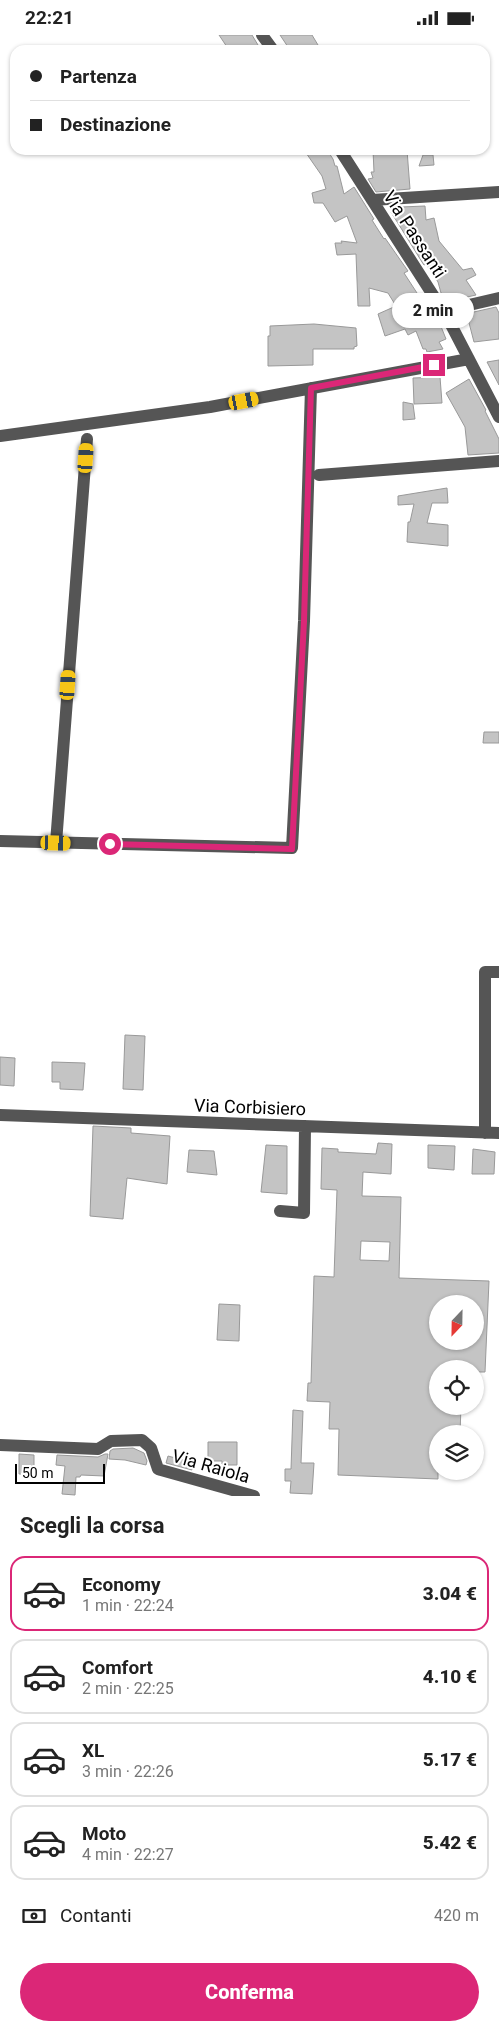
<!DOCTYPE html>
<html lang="it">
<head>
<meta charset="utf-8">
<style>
  :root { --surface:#fff; --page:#f6f6f6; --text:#222; --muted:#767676; --line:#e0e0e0; --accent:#db2777 }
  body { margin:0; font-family:Roboto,sans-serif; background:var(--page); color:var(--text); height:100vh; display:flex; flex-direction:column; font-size:19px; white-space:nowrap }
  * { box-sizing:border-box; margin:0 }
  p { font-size:16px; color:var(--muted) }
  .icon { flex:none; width:28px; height:28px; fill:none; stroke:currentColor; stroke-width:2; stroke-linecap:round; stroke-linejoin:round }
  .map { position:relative; height:1461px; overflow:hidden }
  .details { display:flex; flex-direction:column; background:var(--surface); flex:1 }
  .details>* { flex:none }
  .hud { position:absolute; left:10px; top:10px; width:480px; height:110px; border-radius:15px; box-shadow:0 1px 4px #0004; display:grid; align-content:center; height:110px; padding:0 20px; background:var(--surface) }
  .needle { width:32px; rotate:202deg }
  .controls { position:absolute; left:429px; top:1260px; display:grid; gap:10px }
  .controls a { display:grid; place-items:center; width:55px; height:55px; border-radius:50%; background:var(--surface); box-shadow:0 1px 4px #0004; font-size:25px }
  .scale { position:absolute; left:15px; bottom:12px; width:90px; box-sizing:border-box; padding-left:5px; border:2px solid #000; border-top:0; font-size:14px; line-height:18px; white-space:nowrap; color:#000; -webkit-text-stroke:4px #fff; paint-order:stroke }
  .end { position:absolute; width:22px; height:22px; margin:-11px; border:6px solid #db2777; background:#fff; box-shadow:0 0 0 2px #fff }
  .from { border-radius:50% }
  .bubble { position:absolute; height:35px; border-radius:18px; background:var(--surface); box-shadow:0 1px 4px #0004; font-size:16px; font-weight:800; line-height:35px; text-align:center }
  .car { position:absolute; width:15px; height:30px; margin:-15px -8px; border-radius:6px; box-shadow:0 0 4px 1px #0007; background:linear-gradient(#f5c518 24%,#345 0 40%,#f5c518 0 76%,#345 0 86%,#f5c518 0) }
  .hud b { display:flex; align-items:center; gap:18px; height:48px; font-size:19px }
  .hud b+b { border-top:1px solid var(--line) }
  .hud i { width:12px; height:12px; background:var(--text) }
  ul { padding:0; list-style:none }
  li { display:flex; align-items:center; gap:15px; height:75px; margin:0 10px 8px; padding:0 10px; border:2px solid var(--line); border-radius:15px }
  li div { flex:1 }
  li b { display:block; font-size:19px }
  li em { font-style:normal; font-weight:800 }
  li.active { border-color:var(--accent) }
  li>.icon { width:45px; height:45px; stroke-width:1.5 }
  h2 { padding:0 20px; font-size:22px; line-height:60px }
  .pay { display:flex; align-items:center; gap:12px; height:55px; padding:0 20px; font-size:19px }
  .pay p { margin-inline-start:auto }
  .action { display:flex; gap:10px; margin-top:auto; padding:10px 20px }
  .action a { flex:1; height:58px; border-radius:30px; background:var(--accent); color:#fff; font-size:20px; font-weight:800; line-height:58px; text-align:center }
  .status { display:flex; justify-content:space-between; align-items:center; height:35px; padding:0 25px; background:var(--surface); direction:ltr }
  .status svg { height:14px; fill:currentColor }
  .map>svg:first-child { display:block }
  .building { fill:#c4c4c4; stroke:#999; fill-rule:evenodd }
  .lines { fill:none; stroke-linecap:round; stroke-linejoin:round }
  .minor { stroke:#555; stroke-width:12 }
  .route { stroke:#db2777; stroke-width:6 }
  .labels { text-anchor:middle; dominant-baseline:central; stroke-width:4; stroke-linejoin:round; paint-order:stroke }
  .street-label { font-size:18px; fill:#000; stroke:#fff }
</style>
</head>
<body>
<div class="status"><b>22:21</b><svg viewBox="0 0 49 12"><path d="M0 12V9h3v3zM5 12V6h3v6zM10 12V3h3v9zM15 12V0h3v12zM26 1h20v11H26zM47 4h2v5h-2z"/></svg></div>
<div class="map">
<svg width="499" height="1461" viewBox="0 0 499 1461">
  <rect width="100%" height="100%" fill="#fff"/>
  <!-- building -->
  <path class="building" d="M 219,0 L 252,0 L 261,15 L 229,15 Z
    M 280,0 L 312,0 L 321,15 L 290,15 Z
    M 304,115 L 327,115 L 333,124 L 335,131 L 337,131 L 344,159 L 354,152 L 374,184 L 372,185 L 384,204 L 385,203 L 408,236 L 404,238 L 430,278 L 435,286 L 436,280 L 438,284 L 446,304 L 439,307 L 443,314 L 427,317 L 426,314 L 423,314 L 416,296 L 408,300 L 405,294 L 385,301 L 378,279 L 396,271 L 388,258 L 369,253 L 370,271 L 358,271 L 356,219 L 337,220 L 335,208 L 342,208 L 341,206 L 357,208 L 347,181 L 335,187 L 323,168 L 314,168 L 312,158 L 326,154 L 322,141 Z
    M 373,115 L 407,115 L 410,154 L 376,157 L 368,144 L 373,143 L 371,137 L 374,137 Z
    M 423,120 L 433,120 L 434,130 L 419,131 Z
    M 425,171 L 426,185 L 434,183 L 439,206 L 463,235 L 472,233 L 476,240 L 466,245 L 476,260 L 458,264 L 441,258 L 438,247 L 426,229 L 424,230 L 422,227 L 391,177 L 401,174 L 401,172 Z
    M 496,272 L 499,278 L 499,304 L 474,307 L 468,284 L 466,285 L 465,279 Z
    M 314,289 L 356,293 L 357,311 L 354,312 L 354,314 L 313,314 L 313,330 L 268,331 L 268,301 L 270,301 L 270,291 Z
    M 499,325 L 499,350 L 487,327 Z
    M 440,342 L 442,368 L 414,369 L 413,343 Z
    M 469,344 L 486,375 L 485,376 L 499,404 L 499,418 L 468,420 L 465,392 L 446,358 Z
    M 403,367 L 413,369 L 415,384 L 403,385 Z
    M 447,453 L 448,468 L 432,468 L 427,488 L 448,490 L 448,511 L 407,507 L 408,487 L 410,487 L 414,469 L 398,470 L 398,461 Z
    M 484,697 L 499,697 L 499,708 L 483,708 Z
    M 125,1000 L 145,1001 L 143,1055 L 123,1054 Z
    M 0,1022 L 15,1023 L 14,1051 L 0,1050 Z
    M 52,1027 L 85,1028 L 83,1055 L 60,1054 L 60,1047 L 52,1047 Z
    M 93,1091 L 131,1093 L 131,1098 L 170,1101 L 167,1149 L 127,1143 L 123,1184 L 90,1181 Z
    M 378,1108 L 392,1109 L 391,1139 L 363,1137 L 362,1161 L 401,1162 L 399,1243 L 489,1246 L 485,1337 L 475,1337 L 475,1334 L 438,1334 L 438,1371 L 461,1371 L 460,1399 L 438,1399 L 438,1444 L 338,1440 L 339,1394 L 329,1394 L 330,1367 L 307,1366 L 308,1348 L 311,1348 L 314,1241 L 334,1242 L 337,1155 L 321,1154 L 322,1113 L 338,1114 L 338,1117 L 376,1119 ZM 361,1206 L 390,1207 L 389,1226 L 360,1225 ZM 438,1269 L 475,1269 L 475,1306 L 438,1306 Z
    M 266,1110 L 287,1111 L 287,1159 L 261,1157 Z
    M 428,1110 L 455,1111 L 454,1135 L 428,1133 Z
    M 473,1114 L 495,1117 L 494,1139 L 472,1139 Z
    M 189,1115 L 214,1116 L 217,1140 L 187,1137 Z
    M 219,1269 L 240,1270 L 239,1306 L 217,1305 Z
    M 293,1375 L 303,1376 L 301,1428 L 314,1428 L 312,1459 L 290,1458 L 291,1446 L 285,1446 L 285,1434 L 291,1434 Z
    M 208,1407 L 237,1407 L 237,1430 L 228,1430 L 228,1429 L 222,1429 L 222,1426 L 208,1426 Z
    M 133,1413 L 144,1418 L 147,1426 L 146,1430 L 125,1425 L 109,1424 L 110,1416 L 113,1414 Z
    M 19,1419 L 34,1420 L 34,1439 L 19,1439 Z
    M 105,1419 L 108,1419 L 104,1441 L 81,1440 L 80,1442 L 76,1442 L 75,1460 L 62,1459 L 65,1431 L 56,1430 L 57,1420 L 98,1422 Z
    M 168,1421 L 194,1428 L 192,1435 L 166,1428 Z"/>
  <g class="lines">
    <!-- minor -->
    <path class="minor" d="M 262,0 L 273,15
      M 340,115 L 447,282 L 499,382
      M 372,165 L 499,157
      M 443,276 L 499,263
      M 0,401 L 210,372 L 469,324
      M 319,440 L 499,426
      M 0,806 L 292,813 L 304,586 L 311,353
      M 56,808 L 87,404
      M 0,1080 L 499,1098
      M 485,1098 L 485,937 L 499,937
      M 280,1176 L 304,1178 L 305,1091
      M 0,1410 L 98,1414 L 111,1406 L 142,1405 L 151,1413 L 158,1434 L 161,1435 L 254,1461"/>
  </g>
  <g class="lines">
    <!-- route -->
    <path class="route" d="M 110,809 L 292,814 L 304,586 L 311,353 L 434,330"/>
  </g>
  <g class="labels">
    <!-- street labels -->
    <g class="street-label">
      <text transform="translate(415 199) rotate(57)">Via Passanti</text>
      <text transform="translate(250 1072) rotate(2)">Via Corbisiero</text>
      <text transform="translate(211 1431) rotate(16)">Via Raiola</text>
    </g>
  </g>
</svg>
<div class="controls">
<a><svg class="needle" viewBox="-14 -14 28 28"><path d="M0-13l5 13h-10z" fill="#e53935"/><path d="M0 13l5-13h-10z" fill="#767676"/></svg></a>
<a><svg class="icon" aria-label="locate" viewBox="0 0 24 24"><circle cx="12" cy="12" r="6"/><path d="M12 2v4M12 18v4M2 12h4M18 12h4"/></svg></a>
<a><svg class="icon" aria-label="layers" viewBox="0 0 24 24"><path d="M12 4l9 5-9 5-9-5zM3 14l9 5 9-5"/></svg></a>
</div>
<div class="scale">50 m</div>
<i class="end from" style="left:110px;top:809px"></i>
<i class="end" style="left:434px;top:330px"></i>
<div class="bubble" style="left:392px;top:258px;width:82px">2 min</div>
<i class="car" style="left:244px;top:366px;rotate:79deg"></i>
<i class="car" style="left:86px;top:423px;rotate:4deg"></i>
<i class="car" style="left:68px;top:650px;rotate:4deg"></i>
<i class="car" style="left:56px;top:808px;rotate:92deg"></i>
<div class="hud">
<b><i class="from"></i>Partenza</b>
<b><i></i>Destinazione</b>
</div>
</div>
<section class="details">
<h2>Scegli la corsa</h2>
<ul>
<li class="active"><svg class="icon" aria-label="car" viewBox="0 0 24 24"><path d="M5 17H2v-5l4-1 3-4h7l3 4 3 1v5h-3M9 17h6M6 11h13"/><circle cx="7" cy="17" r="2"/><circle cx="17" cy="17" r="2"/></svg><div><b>Economy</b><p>1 min · 22:24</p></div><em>3.04 €</em></li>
<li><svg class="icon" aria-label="car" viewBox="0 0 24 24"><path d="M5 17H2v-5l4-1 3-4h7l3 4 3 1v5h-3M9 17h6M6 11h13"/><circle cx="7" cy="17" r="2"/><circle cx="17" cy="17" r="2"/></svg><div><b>Comfort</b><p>2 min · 22:25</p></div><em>4.10 €</em></li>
<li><svg class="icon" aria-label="car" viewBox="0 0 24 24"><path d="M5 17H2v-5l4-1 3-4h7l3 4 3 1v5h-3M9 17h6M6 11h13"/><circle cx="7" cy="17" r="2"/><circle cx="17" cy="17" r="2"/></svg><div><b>XL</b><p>3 min · 22:26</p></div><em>5.17 €</em></li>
<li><svg class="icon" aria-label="car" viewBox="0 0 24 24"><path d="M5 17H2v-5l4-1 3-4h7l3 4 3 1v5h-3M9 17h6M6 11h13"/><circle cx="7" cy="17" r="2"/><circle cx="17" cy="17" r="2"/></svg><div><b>Moto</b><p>4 min · 22:27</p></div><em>5.42 €</em></li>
</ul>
<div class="pay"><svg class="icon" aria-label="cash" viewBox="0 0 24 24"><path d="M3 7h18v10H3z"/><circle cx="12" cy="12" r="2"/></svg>Contanti<p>420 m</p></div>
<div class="action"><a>Conferma</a></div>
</section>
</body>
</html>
